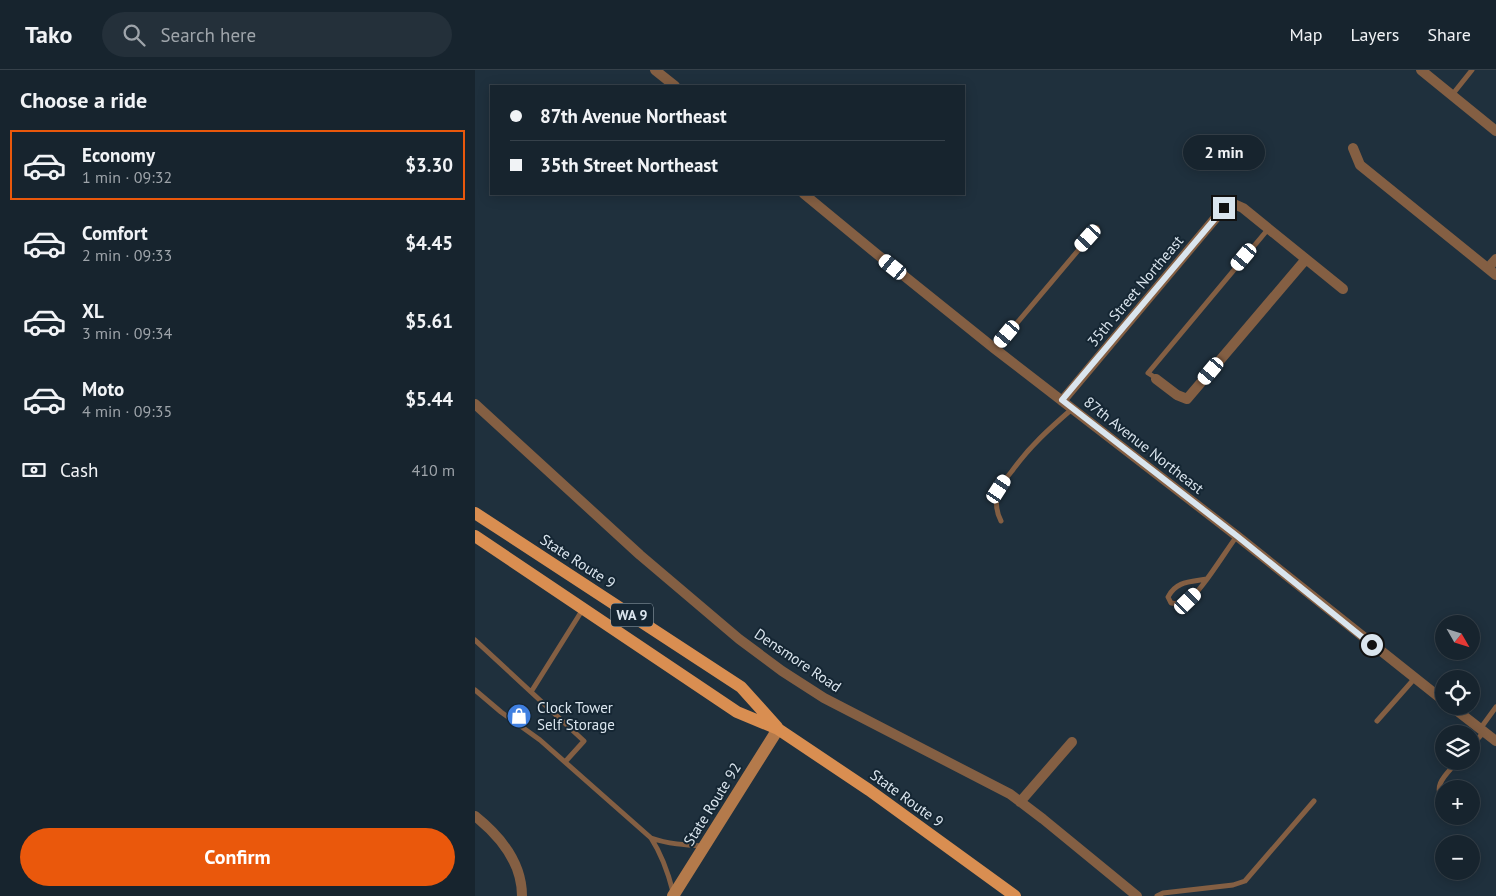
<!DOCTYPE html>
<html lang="en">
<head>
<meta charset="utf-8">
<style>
  :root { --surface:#17242e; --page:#24303a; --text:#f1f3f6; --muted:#9ea4aa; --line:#36414a; --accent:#ea580c }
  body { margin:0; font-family:"PT Sans",sans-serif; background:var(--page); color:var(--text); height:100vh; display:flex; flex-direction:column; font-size:19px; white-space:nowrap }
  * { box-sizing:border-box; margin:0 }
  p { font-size:16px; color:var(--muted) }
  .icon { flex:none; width:28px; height:28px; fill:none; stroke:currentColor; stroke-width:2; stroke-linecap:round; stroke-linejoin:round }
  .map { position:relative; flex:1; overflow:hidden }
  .side { display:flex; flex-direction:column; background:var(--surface); width:475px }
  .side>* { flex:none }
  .guide { position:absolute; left:15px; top:15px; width:475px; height:110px; border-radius:0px; box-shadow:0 2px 12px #0003,0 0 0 1px var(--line); display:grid; align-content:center; height:110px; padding:0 20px; background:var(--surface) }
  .needle { width:32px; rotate:129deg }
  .tools { position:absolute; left:960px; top:545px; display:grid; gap:10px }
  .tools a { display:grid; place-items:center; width:45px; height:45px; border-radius:50%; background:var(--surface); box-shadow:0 2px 12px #0003,0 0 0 1px var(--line); font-size:25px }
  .end { position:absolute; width:22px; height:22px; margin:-11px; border:6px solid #dae5ee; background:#111; box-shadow:0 0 0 2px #111 }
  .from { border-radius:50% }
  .bubble { position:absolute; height:35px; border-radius:18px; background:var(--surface); box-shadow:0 2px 12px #0003,0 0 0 1px var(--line); font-size:16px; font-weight:800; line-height:35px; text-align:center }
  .car { position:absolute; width:15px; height:30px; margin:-15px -8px; border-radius:6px; box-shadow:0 0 4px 1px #0007; background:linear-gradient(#fff 24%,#345 0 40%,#fff 0 76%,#345 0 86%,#fff 0) }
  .guide b { display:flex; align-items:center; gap:18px; height:48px; font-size:19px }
  .guide b+b { border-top:1px solid var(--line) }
  .guide i { width:12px; height:12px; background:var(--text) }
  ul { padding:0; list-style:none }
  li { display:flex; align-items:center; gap:15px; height:70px; margin:0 10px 8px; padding:0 10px; border:2px solid transparent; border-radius:0px }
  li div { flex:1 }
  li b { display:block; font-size:19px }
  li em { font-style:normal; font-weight:800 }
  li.current { border-color:var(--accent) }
  li>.icon { width:45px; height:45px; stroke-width:1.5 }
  h2 { padding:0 20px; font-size:22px; line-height:60px }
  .pay { display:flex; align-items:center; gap:12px; height:55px; padding:0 20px; font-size:19px }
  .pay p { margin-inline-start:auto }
  .action { display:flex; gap:10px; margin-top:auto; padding:10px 20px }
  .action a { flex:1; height:58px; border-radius:30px; background:var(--accent); color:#fff; font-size:20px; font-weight:800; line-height:58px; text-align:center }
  header { display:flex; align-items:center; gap:30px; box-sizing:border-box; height:70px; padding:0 25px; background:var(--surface); border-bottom:1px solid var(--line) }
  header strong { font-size:24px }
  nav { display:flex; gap:28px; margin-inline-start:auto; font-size:18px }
  .search { width:350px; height:45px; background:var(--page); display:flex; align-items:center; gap:12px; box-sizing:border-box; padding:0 18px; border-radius:28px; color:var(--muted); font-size:19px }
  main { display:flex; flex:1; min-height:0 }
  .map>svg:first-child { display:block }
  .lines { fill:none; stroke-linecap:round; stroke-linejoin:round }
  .service { stroke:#845f43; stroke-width:5 }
  .minor { stroke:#845f43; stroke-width:10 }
  .secondary { stroke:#b47a4b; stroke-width:12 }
  .primary { stroke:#d98e51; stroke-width:12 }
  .route { stroke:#dae5ee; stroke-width:6 }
  .labels { text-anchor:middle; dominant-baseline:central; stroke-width:4; stroke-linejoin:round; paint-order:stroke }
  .shield { fill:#152633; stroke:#9facb6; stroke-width:1 }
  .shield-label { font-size:14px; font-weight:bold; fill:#dae5ee }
  .street-label { font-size:15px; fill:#dae5ee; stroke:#152633 }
  .poi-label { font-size:15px; fill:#dae5ee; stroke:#152633; text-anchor:start }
</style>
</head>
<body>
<header>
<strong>Tako</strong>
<div class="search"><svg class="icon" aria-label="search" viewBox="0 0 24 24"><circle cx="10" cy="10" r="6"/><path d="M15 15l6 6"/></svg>Search here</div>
<nav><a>Map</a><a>Layers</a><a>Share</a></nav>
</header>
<main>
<section class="side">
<h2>Choose a ride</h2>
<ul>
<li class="current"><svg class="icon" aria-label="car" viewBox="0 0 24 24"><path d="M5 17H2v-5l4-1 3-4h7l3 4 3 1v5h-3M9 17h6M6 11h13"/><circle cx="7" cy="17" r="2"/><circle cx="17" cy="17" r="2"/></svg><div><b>Economy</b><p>1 min · 09:32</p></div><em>$3.30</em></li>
<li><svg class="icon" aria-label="car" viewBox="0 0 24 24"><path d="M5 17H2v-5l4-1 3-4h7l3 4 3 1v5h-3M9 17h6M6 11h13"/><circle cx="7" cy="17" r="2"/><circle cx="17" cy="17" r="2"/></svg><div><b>Comfort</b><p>2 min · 09:33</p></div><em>$4.45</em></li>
<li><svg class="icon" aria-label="car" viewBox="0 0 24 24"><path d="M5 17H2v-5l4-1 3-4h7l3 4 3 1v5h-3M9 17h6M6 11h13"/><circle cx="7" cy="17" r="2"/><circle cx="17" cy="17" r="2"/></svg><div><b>XL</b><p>3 min · 09:34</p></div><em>$5.61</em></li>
<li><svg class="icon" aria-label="car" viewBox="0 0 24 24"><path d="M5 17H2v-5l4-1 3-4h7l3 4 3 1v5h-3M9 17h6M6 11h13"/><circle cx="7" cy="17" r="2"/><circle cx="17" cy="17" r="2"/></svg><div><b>Moto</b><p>4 min · 09:35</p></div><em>$5.44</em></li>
</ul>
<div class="pay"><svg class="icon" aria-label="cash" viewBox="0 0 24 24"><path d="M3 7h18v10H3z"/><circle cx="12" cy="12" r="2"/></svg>Cash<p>410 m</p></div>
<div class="action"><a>Confirm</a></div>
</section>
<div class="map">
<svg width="1021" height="826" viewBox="0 0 1021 826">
  <rect width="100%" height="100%" fill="#1f303d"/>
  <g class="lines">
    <!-- service -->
    <path class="service" d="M 977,25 L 997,0
      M 520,279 L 622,158
      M 681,308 L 673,303 L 794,158
      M 526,451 C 521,442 520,430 524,420 C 527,413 532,407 537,401 C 554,377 575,358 597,339
      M 732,509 C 715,512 701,511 693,527 L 696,533 C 700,533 704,535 708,534 C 722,529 751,480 762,466
      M 0,570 L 109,671 L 90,692
      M 0,620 L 26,642 L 65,670 L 176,768 C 187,785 193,802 198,822
      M 56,622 L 108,539
      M 902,651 L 940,608
      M 1005,659 L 1021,637
      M 996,676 L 1009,662
      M 969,732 C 956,715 972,704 983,691
      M 176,768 C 193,774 210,775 229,776
      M 682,826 L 688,823 L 758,815 L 770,811 L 839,731"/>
    <!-- minor -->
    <path class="minor" d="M 180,0 L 200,16
      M 946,0 L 1021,61
      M 878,78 L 885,95 L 1021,205
      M 329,124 L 403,185 L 520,279 L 762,466 L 969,631
      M 1013,198 L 1021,189
      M 681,309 L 702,325 L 712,329 L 831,189
      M 587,331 L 749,138 L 759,134 L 768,138 L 868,219
      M 0,334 L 165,485 L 264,569 L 307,601 L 349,628 L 535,724 L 568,749 L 662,826
      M 976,636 L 1021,671
      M 545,732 L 597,672
      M 0,746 C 25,766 47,792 47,826"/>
    <!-- secondary -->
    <path class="secondary" d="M 198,826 L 303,659"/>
    <!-- primary -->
    <path class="primary" d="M 0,443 L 266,617 L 302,657
      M 0,466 L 262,642 L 303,659 L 394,720 L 540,826"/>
  </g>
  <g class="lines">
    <!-- route -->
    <path class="route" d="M 749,138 L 587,330 L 762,466 L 897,575"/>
  </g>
  <!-- icons -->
  <defs>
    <symbol id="shop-disc" viewBox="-11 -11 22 22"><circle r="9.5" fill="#3f7fe0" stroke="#152633"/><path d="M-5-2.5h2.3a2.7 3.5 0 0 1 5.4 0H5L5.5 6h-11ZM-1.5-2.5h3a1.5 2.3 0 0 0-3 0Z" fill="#fff"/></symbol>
  </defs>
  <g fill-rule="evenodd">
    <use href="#shop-disc" x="30" y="632" width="28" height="28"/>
  </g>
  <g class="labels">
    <!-- shield labels -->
    <rect class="shield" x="136" y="533.5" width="42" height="23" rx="4"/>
    <g class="shield-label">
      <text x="157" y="545">WA 9</text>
    </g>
    <!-- street labels -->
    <g class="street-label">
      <text transform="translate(660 221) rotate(-50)">35th Street Northeast</text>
      <text transform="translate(669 375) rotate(38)">87th Avenue Northeast</text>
      <text transform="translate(103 491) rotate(33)">State Route 9</text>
      <text transform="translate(323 590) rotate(34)">Densmore Road</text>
      <text transform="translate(432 728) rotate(36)">State Route 9</text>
      <text transform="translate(237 734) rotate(-58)">State Route 92</text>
    </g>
    <!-- poi labels -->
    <g class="poi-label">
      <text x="62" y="637">Clock Tower<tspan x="62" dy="17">Self Storage</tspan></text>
    </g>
  </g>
</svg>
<div class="tools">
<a><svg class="needle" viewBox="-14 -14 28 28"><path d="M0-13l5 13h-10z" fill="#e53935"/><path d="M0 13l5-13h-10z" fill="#9ea4aa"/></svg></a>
<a><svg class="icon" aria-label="locate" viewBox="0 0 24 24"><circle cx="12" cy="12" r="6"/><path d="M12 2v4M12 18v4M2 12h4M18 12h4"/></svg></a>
<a><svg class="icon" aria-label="layers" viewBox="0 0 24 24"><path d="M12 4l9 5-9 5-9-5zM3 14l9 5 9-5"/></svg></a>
<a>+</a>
<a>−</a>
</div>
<i class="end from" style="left:897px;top:575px"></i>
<i class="end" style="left:749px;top:138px"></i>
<div class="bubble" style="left:708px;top:65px;width:82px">2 min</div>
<i class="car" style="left:613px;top:168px;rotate:222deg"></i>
<i class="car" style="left:769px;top:187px;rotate:220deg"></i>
<i class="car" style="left:418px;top:197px;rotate:309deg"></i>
<i class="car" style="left:532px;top:264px;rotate:220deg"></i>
<i class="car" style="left:736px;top:301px;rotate:220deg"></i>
<i class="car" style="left:524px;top:419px;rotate:33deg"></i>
<i class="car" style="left:713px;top:531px;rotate:46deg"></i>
<div class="guide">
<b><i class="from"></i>87th Avenue Northeast</b>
<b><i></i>35th Street Northeast</b>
</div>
</div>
</main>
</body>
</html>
